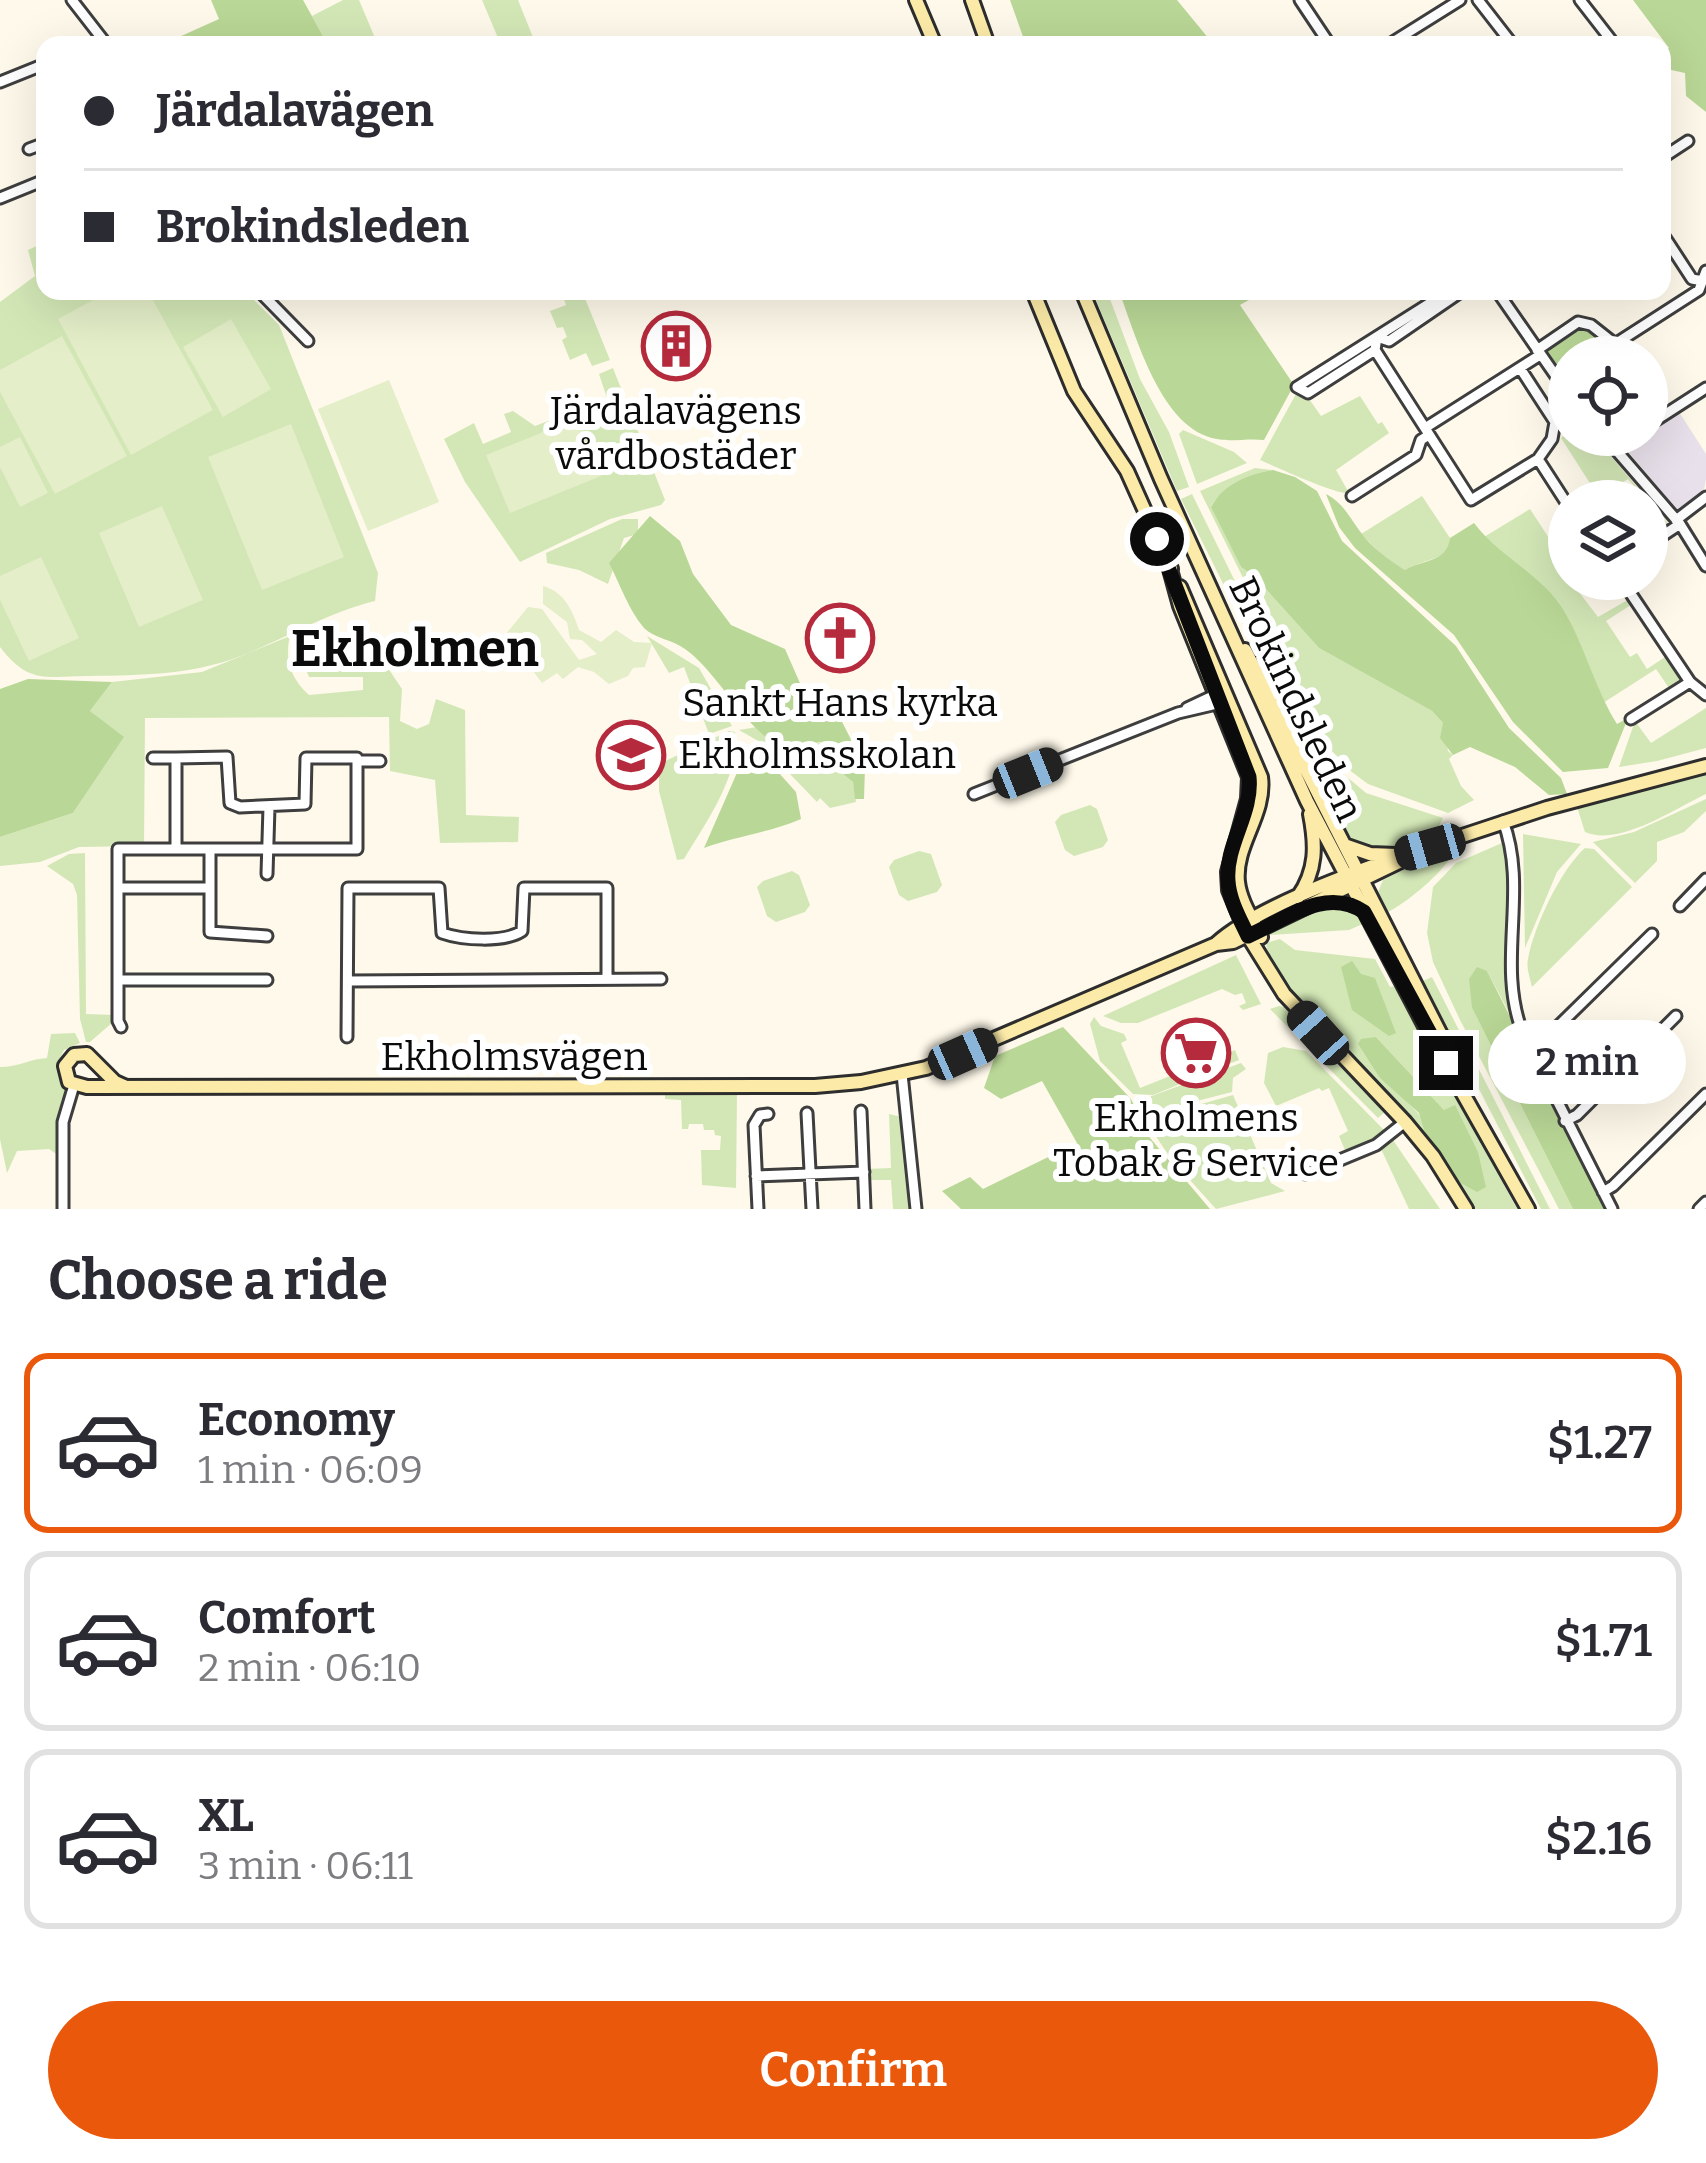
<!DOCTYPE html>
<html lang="en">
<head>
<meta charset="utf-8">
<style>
  :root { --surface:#fff; --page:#f2f2f3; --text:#2b2b33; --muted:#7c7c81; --line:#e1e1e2; --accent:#ea580c }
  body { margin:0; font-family:Bitter,serif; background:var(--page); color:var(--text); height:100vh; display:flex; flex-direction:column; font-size:45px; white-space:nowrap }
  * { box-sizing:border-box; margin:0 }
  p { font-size:39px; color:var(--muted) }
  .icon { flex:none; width:66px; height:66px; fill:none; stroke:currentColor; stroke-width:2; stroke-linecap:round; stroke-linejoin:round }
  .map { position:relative; height:1209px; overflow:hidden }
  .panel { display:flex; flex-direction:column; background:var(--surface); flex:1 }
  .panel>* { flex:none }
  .guide { position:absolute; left:36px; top:36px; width:1635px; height:264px; border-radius:24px; box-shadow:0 12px 48px #0002; display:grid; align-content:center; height:264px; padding:0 48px; background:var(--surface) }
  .fabs { position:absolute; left:1548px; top:336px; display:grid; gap:24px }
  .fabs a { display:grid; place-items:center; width:120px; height:120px; border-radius:50%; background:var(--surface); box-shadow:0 12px 48px #0002; font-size:60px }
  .end { position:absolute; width:54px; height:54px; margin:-27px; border:15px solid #0b0b0b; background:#fff; box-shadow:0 0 0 6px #fff }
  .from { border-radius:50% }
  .bubble { position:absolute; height:84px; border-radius:42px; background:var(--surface); box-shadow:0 12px 48px #0002; font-size:39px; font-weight:600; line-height:84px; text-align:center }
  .car { position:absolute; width:36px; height:72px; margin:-36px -18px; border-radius:15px; box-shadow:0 0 9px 3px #0007; background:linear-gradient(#222 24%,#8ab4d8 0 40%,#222 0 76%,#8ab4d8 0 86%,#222 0) }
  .guide b { display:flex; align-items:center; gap:42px; height:114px; font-size:45px }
  .guide b+b { border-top:3px solid var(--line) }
  .guide i { width:30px; height:30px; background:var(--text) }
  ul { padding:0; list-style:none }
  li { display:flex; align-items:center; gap:36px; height:180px; margin:0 24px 18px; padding:0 24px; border:6px solid var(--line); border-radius:24px }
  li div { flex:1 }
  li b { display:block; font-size:45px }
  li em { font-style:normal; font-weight:600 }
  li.on { border-color:var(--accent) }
  li>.icon { width:108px; height:108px; stroke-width:1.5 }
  h2 { padding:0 48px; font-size:54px; line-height:144px }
  .action { display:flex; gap:24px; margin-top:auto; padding:24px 48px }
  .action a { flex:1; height:138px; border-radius:72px; background:var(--accent); color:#fff; font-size:48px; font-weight:600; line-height:138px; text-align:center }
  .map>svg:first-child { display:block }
  .industrial { fill:#e8e0ea }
  .green { fill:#d3e7b6; fill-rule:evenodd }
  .forest { fill:#b9d796 }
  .pitch { fill:#e4eec8 }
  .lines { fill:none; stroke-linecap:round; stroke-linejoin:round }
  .street-casing { stroke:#3e3e3e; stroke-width:15 }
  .secondary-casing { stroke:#2d2d2d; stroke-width:18 }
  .street { stroke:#fff; stroke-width:9 }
  .secondary { stroke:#fceba8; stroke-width:12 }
  .route { stroke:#0b0b0b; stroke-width:15 }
  .labels { text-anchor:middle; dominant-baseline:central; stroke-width:12; stroke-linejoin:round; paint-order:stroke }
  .poi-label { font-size:39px; fill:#0b0b0b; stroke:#fff }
  .street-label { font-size:39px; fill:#0b0b0b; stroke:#fff }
  .district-label { font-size:51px; font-weight:bold; fill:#0b0b0b; stroke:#fff }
</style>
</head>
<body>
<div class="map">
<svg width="1706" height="1209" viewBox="0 0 1706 1209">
  <rect width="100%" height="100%" fill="#fef9ea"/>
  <!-- industrial -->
  <path class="industrial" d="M 1679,412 L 1706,454 L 1706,479 L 1703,495 L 1679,512 L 1626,449 L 1628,443 Z"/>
  <!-- green -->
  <path class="green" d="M 343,0 L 359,0 L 378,45 L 328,45 L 312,16 Z
    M 482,0 L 518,0 L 536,45 L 501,45 Z
    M 45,242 L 45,291 L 245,291 L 279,325 L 378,573 L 375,601 C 326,613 285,639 238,657 C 190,675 141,675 90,676 C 46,676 29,685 0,647 L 0,302 L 35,276 L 28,250 Z
    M 572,291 L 582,291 L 610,360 L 592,366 L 586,353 L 570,360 L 562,340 L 567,337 L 563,327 L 557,328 L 550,311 L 566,305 L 562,294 Z
    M 1092,291 L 1107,291 L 1140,379 L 1169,432 L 1189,487 L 1177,491 Z
    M 613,368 L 665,500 L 661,505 L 610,519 L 520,562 L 465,482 L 444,439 L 474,423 L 483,444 L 511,432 L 504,414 L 513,411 L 535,426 L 607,398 L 599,374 Z
    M 1297,392 L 1307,396 L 1321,416 L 1360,396 L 1378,424 L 1382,422 L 1389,433 L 1336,470 L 1349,493 C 1337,495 1276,467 1260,460 Z
    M 1183,430 L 1234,452 L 1247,463 L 1197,484 L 1179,434 Z
    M 1569,432 L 1593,435 L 1670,526 L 1663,531 L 1660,528 L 1647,501 L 1628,479 L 1615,487 L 1623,501 L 1602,501 L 1599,497 L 1581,501 L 1595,491 L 1561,438 Z
    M 1255,468 L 1273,470 C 1250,474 1224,485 1211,506 L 1241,567 L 1255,577 L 1319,648 L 1432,711 L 1443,723 L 1448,751 L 1453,755 L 1449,759 L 1461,786 L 1474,800 L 1448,813 L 1368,784 L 1348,769 L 1325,743 L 1200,491 Z
    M 1192,494 L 1295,703 L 1328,761 L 1366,793 L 1443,818 L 1434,836 C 1405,844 1370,861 1348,835 L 1181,499 Z
    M 1422,496 L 1450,538 L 1449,550 C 1436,561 1420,561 1405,570 L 1385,558 L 1361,534 Z
    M 1530,509 L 1562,558 L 1569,555 L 1569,563 L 1565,566 L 1569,579 L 1598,617 L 1631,598 L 1634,603 L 1606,621 L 1630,657 L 1637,653 L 1647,669 L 1668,655 L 1683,677 L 1681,685 L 1671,691 L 1656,669 L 1603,703 L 1558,602 L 1484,537 Z
    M 622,519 L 638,519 L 638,534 L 624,538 L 608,584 L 579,570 L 547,563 L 546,553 Z
    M 320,634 L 330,663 L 382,649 L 388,668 L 402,689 L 400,721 L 417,729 L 429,724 L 436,699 L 465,710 L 466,815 L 519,817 L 518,842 L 440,843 L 435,780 L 390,771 L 389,717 L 145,718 L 144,846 L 79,847 L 40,862 L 0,866 L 0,837 L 73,813 L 123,738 L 90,711 L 112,682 L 202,672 L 290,636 C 284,659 291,679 309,695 L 363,690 L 363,677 L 309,677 L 301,657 Z
    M 647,636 L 699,668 L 732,726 L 709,734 L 684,667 L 669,673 Z
    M 1706,708 L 1706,748 L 1657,761 L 1619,767 L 1635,721 L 1651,743 Z
    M 757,727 L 785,752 L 827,741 L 834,767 L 853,782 L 856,802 L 830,808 L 820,798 L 817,802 L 789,773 L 808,766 L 808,762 L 786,768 L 760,742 L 739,730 Z
    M 729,731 L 735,732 C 741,774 705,824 684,859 L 677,860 L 659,791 L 659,764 Z
    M 1706,771 L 1706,794 C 1674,809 1619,847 1585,832 L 1577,807 Z
    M 1706,799 L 1706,811 L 1684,832 L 1657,842 L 1657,861 L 1635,883 L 1593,842 L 1634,832 Z
    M 1090,805 L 1097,809 L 1108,840 L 1103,847 L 1074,856 L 1065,850 L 1055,822 L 1061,815 Z
    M 1523,834 L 1581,844 L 1557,872 L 1525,948 Z
    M 1502,843 C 1526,896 1498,962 1512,1018 L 1487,971 L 1472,1008 L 1573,1209 L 1559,1209 L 1460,1020 L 1433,962 L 1427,933 L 1433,887 L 1456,863 Z
    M 1456,844 C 1455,864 1407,903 1388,912 L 1378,892 L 1383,880 Z
    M 1585,848 L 1594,849 L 1632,887 L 1532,987 C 1530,978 1526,968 1528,959 C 1534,926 1561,869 1585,848 Z
    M 919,851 L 931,854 L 942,885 L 937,892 L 908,901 L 899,895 L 889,867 L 894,860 Z
    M 85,853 L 86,1014 L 114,1015 L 113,1022 L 90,1042 L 86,1042 L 80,1019 L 77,895 L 73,884 L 47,866 L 69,854 Z
    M 792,871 L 799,875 L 810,905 L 805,912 L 776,922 L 767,916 L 757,887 L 763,881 Z
    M 1336,907 L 1355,912 L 1363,924 L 1349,930 L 1268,935 L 1294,919 Z
    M 1280,939 L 1295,950 L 1375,959 L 1390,987 L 1395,986 L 1400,993 L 1517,1209 L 1472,1209 L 1423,1134 L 1291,996 L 1267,949 L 1266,943 ZM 1376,1037 L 1444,1110 L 1439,1151 C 1429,1139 1425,1119 1415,1110 C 1392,1086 1377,1073 1358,1044 Z
    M 1236,955 L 1261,1004 L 1243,1010 L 1239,1006 L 1246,1003 L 1242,993 L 1235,995 L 1222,989 L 1138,1023 L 1121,1023 L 1103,1016 Z
    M 1432,977 L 1550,1209 L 1541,1209 L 1423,981 Z
    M 1279,1006 L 1288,1008 L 1387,1110 L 1378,1118 L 1270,1009 Z
    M 1094,1017 L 1101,1026 L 1124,1034 L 1127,1040 L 1121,1043 L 1140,1088 L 1235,1050 L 1239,1060 L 1153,1095 L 1133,1094 L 1100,1061 L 1090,1024 Z
    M 75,1033 L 80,1043 L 64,1050 L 56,1066 L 67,1086 L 60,1109 L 58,1155 L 49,1149 L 17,1151 L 7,1173 L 0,1139 L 0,1067 C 18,1067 30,1059 47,1058 L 51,1034 Z
    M 1283,1047 L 1306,1051 L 1386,1132 L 1374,1141 L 1345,1150 L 1339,1136 L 1348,1131 L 1329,1088 L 1322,1091 L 1319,1088 L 1276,1106 L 1264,1083 L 1268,1053 Z
    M 1241,1063 L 1246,1069 L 1233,1078 L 1232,1092 L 1142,1115 L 1137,1107 L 1141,1100 Z
    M 665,1094 L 737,1094 L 736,1188 L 702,1185 L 701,1150 L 720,1150 L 721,1136 L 715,1135 L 714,1130 L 704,1130 L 703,1124 L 689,1124 L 688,1129 L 682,1129 L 681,1100 L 665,1099 Z
    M 1233,1095 L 1271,1183 L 1285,1191 L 1216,1209 L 1171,1159 L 1145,1120 Z
    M 889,1114 L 902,1117 L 910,1209 L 893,1209 L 891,1180 L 867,1180 L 866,1169 L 891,1168 Z
    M 1393,1140 L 1440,1209 L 1409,1209 L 1381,1149 Z"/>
  <!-- forest -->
  <path class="forest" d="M 211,0 L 303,0 L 328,45 L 181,45 L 179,37 L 219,19 Z
    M 1010,0 L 1177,0 L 1214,45 L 1026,45 Z
    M 1633,0 L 1706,0 L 1706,112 L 1686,96 L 1685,73 L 1662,68 L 1662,54 L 1669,48 Z
    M 1119,291 L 1265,291 L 1240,305 L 1294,385 L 1264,440 C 1248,438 1231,442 1217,439 C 1161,430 1136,336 1119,291 Z
    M 1577,326 L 1593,330 L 1619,357 L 1569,357 L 1569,383 L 1545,347 Z
    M 1273,470 L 1295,477 L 1317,491 L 1342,541 L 1456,646 L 1509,728 L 1561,778 L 1567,794 L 1549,795 L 1515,767 L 1470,747 L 1453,755 L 1440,738 L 1443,723 L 1432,711 L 1319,648 L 1255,577 L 1241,567 L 1211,507 C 1223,484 1249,474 1273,470 Z
    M 1326,494 C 1343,503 1348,515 1359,530 C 1371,547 1387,559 1405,570 C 1423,559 1447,563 1450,538 L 1474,523 C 1497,554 1536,572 1558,602 C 1581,633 1594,688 1617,724 L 1628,718 L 1608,768 L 1563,772 L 1513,722 L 1454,635 L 1355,548 L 1339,527 Z
    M 650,516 L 680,541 L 693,574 L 731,625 L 785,649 L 814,715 L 836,710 L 865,767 L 864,799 L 855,799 L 853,782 L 834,767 L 827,741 L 815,743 L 816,753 C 759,764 726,677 685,649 C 673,640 654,638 644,628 C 629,611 619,582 609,563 Z
    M 28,679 L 112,682 L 90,711 L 124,737 L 73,813 L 0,837 L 0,689 Z
    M 761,753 L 796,792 L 801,819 C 768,833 737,836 704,848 L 743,759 Z
    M 1352,961 L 1361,974 L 1375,978 L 1396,1033 L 1389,1036 L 1352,1010 L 1341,967 Z
    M 1477,967 L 1487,971 L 1607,1209 L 1573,1209 L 1472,1008 L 1469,979 Z
    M 1063,1027 L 1131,1099 L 1150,1138 L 1210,1209 L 961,1209 L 942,1191 L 970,1177 L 983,1189 L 1077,1143 L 1042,1081 L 1001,1099 L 984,1088 L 995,1056 Z
    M 1376,1037 L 1444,1110 L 1455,1105 L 1478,1152 L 1486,1187 L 1477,1192 L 1459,1182 L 1425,1133 L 1419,1113 L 1380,1078 L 1358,1044 L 1361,1039 Z"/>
  <!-- pitch -->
  <path class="pitch" d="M 110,291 L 148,291 L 213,410 L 131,455 L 58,319 Z
    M 231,319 L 271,389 L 223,417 L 183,347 Z
    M 62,336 L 127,456 L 55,494 L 0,392 L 0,370 Z
    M 389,380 L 439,502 L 368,531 L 318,409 Z
    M 578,418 L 601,476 L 510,513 L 486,455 Z
    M 291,424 L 344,557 L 262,590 L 208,457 Z
    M 20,437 L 48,493 L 20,507 L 0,467 L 0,447 Z
    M 162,506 L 203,600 L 139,627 L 99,533 Z
    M 41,557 L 79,638 L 29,661 L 0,600 L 0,576 Z
    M 543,586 C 564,592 572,609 579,630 L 601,642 L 616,630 L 634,642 L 652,643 L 645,667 L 633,668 L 628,676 L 609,684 L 594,672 L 578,667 L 563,679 L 557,673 L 542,683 L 506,634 L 528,607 L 542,609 L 579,660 L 597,654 L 582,640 L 570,639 L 567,622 L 543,604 Z"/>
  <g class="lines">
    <defs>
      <path id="street" d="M 72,0 L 107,45
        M 1300,0 L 1330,45
        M 1478,0 L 1513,45
        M 1580,0 L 1615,45
        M 1388,45 L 1460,0
        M 0,82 L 45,64
        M 29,149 L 45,143
        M 1662,158 L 1688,141
        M 0,198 L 42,181
        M 1662,233 L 1692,279 L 1703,281
        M 259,291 L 308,341
        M 1462,291 L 1389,341 L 1377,337 L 1375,350 L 1471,500 L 1538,459 L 1569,507
        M 1497,291 L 1569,395
        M 1537,350 L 1578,322 L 1591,325 L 1615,344 L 1699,290 L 1706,271
        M 1520,368 L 1555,422 L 1552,439 L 1538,459
        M 1297,387 L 1449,291
        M 1297,387 L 1308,393 L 1375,350
        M 1647,388 L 1664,415
        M 1647,426 L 1706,388
        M 1425,428 L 1540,355
        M 1603,435 L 1680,524 L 1706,566
        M 1614,448 L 1633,435
        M 1352,496 L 1416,455 L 1421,440 L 1429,435
        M 1676,520 L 1706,497
        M 1647,546 L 1680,524
        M 1621,579 L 1690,682 L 1706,695
        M 1187,708 L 1221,692
        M 1631,719 L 1690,682
        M 153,758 L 176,758
        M 357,761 L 380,761
        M 974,794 L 1178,713 L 1225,702
        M 1503,821 C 1529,890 1496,962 1522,1031 L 1612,1209
        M 210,849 L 210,932 L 267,936
        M 267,874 L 269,807
        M 118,888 L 209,888
        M 1680,906 L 1706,879
        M 118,980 L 267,980
        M 348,981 L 661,979
        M 121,1027 L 118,1021 L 118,849 L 357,849 L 357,758 L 306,758 L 305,804 L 240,807 L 230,803 L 227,757 L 176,758 L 176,849
        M 347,1037 L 348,888 L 439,888 L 442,933 C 462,940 504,943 522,931 L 524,888 L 607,888 L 607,979
        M 1530,1048 L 1541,1043 L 1652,934
        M 902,1074 L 916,1209
        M 861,1111 L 865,1209
        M 807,1113 L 812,1209
        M 1565,1121 L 1577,1115 L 1676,1016
        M 1306,1174 L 1376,1145 L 1405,1122
        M 756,1176 L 864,1172
        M 1603,1192 L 1613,1186 L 1706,1094
        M 63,1209 L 63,1122 L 74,1085
        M 758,1209 L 754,1125 L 760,1115 L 768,1114
        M 1699,1209 L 1706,1202"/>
      <path id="secondary" d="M 916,0 L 935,45
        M 972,0 L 988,45
        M 1033,291 L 1074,391 L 1127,471 L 1171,569
        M 1082,291 L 1161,479 L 1307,801 L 1426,1028 L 1528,1209
        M 1168,562 L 1180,606 L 1249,777 L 1248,799 L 1228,872 L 1229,890 L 1248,936 L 1284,994 L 1405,1122 L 1433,1156 L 1466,1209
        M 1180,587 L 1261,777 C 1266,815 1234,845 1238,882 C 1240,901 1253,920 1261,937
        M 1245,650 L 1459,1070
        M 1347,846 L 1370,854 L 1396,855
        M 1423,849 L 1547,808 L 1706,766
        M 1298,897 C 1317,870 1316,845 1310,814
        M 1217,943 C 1255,909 1342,877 1392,859
        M 126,1087 L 115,1082 L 87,1054 L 74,1055 L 65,1066 L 69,1082 L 87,1087 L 815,1086 L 861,1082 L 926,1068 L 1216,944 L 1233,942 L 1430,847"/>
    </defs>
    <!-- street casing -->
    <use href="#street" class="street-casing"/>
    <!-- secondary casing -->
    <use href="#secondary" class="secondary-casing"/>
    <!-- street -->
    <use href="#street" class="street"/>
    <!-- secondary -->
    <use href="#secondary" class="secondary"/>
  </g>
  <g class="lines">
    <!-- route -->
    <path class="route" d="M 1157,539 L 1249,777 C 1253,813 1225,845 1228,881 C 1229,900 1240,919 1248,936 C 1285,920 1325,886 1364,912 L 1446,1063"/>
  </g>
  <!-- icons -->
  <defs>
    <symbol id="building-ring" viewBox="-11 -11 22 22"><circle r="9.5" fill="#fff" stroke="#b52a3c" stroke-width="1.5"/><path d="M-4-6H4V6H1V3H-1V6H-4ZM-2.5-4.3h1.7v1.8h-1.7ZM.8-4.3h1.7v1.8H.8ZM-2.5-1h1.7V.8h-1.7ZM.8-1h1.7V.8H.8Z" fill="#b52a3c"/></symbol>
    <symbol id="church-ring" viewBox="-11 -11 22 22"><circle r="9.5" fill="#fff" stroke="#b52a3c" stroke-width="1.5"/><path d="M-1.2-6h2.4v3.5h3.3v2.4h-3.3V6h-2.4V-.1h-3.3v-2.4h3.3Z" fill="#b52a3c"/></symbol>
    <symbol id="school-ring" viewBox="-11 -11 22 22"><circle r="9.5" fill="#fff" stroke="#b52a3c" stroke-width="1.5"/><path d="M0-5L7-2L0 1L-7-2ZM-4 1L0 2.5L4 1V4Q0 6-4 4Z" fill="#b52a3c"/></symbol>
    <symbol id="supermarket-ring" viewBox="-11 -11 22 22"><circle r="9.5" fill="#fff" stroke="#b52a3c" stroke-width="1.5"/><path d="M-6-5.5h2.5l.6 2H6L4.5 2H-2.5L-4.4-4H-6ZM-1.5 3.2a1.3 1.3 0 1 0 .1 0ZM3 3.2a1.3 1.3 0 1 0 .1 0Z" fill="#b52a3c"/></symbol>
  </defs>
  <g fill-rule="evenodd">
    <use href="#building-ring" x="638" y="308" width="76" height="76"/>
    <use href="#church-ring" x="802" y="600" width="76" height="76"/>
    <use href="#school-ring" x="593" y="717" width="76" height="76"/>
    <use href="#supermarket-ring" x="1158" y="1015" width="76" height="76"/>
  </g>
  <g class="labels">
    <!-- poi labels -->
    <g class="poi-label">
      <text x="676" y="411">Järdalavägens<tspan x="676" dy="45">vårdbostäder</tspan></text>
      <text x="840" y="703">Sankt Hans kyrka</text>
      <text x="678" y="755" text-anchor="start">Ekholmsskolan</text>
      <text x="1196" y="1118">Ekholmens<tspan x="1196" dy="45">Tobak &amp; Service</tspan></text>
    </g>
    <!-- street labels -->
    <g class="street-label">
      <text transform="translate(1296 699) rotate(65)">Brokindsleden</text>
      <text x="514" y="1057">Ekholmsvägen</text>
    </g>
    <!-- district labels -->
    <g class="district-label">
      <text x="415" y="649">Ekholmen</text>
    </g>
  </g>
</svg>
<div class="fabs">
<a><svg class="icon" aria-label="locate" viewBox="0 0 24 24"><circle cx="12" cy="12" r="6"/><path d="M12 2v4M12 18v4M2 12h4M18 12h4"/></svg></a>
<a><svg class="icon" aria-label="layers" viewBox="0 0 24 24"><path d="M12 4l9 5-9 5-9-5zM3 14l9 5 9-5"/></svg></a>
</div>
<i class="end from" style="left:1157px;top:539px"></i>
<i class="end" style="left:1446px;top:1063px"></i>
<div class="bubble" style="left:1488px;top:1020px;width:198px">2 min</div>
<i class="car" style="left:1028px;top:773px;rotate:68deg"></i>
<i class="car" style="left:1430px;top:847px;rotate:254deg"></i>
<i class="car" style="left:1318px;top:1033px;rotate:318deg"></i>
<i class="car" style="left:963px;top:1054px;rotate:66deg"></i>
<div class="guide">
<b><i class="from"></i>Järdalavägen</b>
<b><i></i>Brokindsleden</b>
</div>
</div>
<section class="panel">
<h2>Choose a ride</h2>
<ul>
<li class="on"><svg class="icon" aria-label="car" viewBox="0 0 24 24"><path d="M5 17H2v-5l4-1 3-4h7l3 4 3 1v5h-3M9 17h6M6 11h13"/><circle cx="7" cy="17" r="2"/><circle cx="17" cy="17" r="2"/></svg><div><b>Economy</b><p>1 min · 06:09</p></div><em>$1.27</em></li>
<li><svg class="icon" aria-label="car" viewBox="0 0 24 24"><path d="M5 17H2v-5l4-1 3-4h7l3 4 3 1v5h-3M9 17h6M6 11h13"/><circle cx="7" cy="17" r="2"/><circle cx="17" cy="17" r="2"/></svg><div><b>Comfort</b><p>2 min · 06:10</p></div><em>$1.71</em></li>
<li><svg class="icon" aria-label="car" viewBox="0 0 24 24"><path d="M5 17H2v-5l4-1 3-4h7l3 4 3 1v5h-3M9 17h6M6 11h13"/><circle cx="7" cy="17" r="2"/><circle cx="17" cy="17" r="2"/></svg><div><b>XL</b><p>3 min · 06:11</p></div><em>$2.16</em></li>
</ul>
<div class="action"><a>Confirm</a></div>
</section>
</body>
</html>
